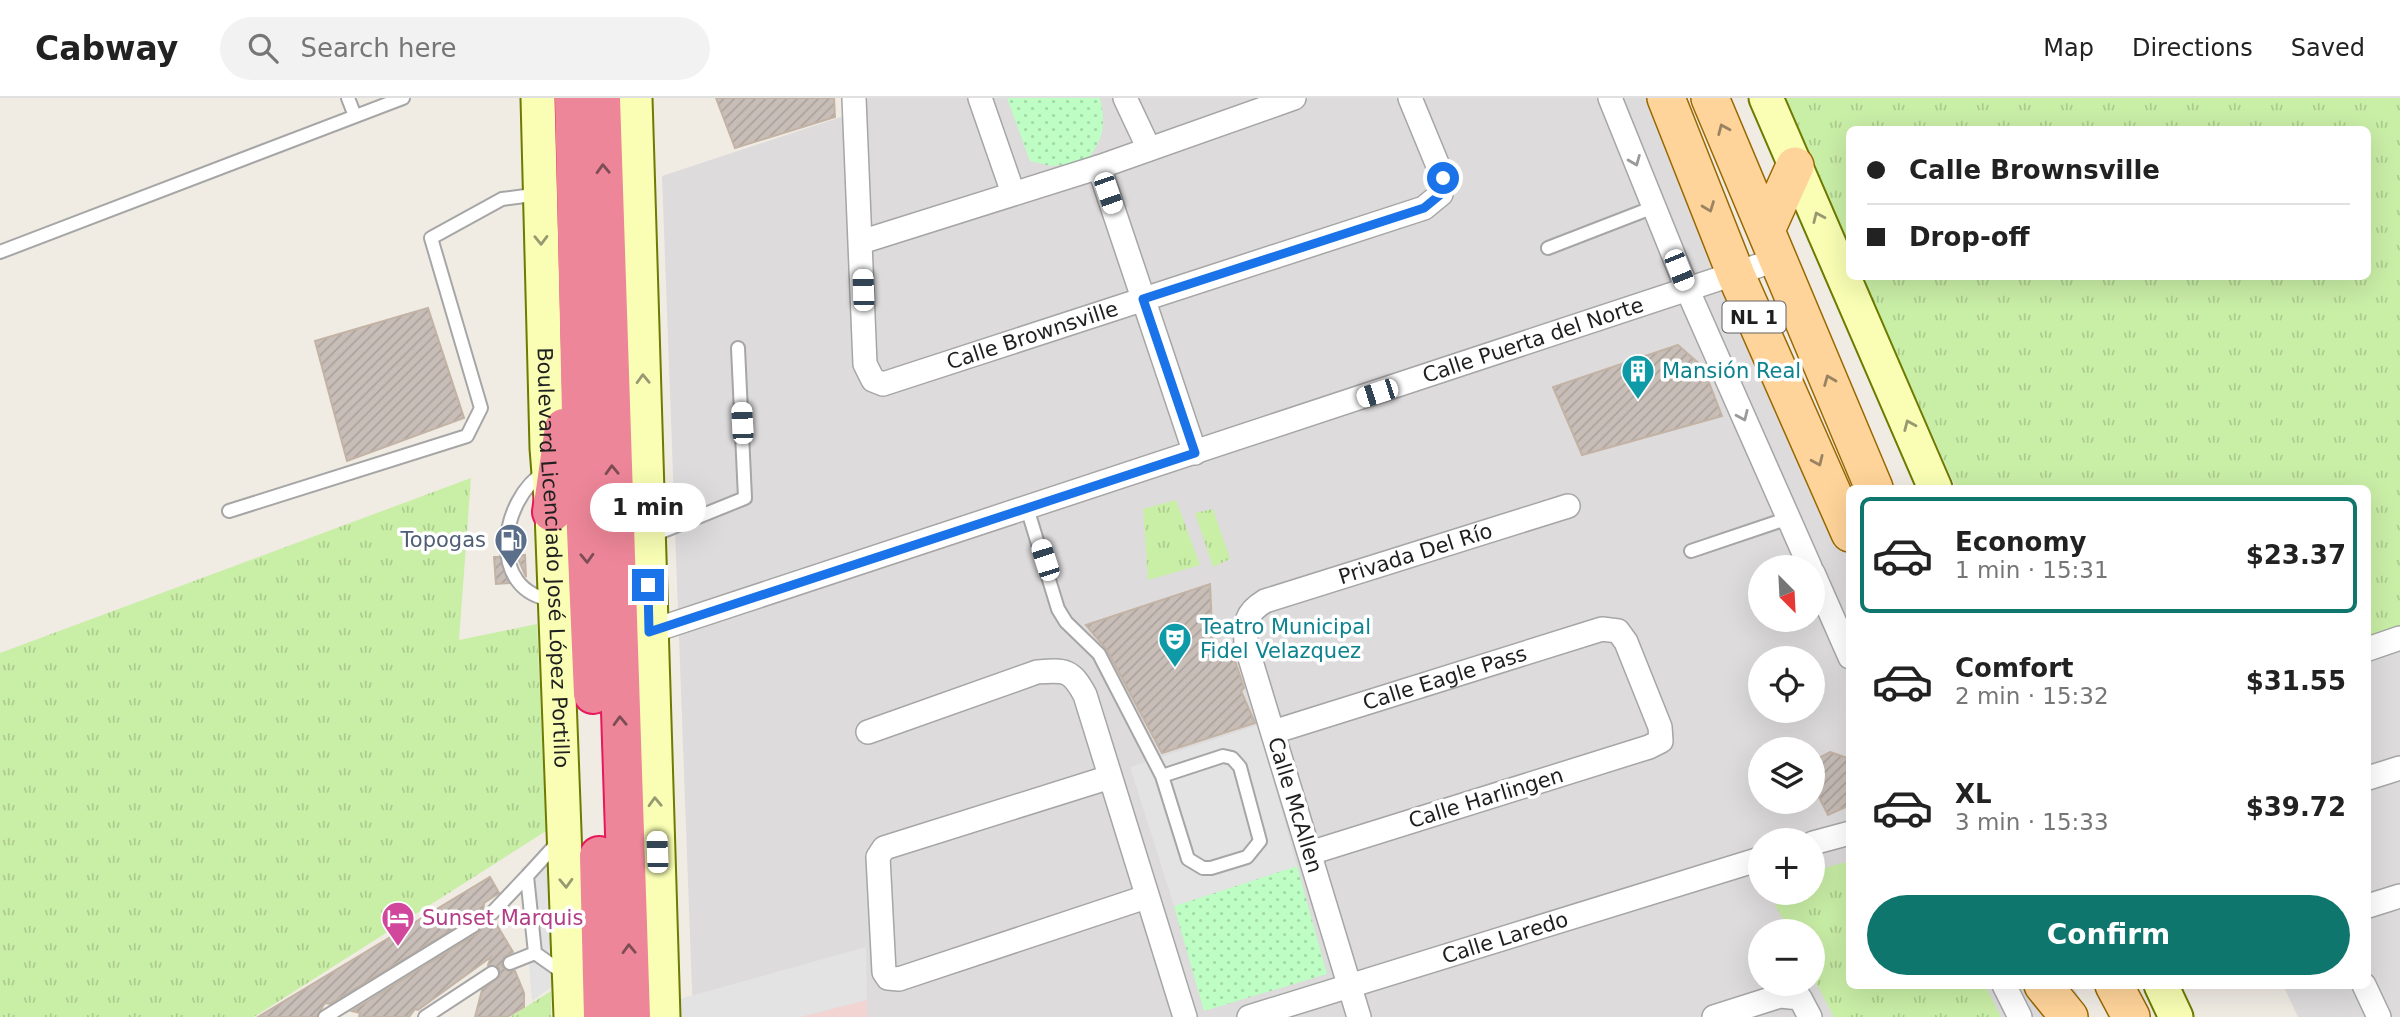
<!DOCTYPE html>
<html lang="en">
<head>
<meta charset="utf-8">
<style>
  :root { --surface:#fff; --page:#f2f2f2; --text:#222; --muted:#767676; --line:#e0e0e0; --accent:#0f766e }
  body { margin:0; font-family:"DejaVu Sans",sans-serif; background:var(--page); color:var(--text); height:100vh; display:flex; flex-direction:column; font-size:26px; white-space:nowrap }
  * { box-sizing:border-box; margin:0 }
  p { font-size:23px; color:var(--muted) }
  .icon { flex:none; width:38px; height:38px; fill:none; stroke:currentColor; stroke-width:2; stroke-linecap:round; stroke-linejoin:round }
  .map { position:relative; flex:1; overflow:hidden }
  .details { position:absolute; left:1846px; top:387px; width:525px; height:504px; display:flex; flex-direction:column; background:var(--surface); border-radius:10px; box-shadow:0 7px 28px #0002 }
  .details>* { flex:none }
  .guide { position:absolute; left:1846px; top:28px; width:525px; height:154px; border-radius:10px; box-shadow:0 7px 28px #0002; display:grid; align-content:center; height:154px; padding:0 21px; background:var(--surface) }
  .needle { width:46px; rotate:156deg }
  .fabs { position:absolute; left:1748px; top:457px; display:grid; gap:14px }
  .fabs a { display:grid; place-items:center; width:77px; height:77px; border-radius:50%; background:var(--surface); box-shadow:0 7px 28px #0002; font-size:35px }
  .end { position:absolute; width:32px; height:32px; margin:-16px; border:9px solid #1a73e8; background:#fff; box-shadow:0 0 0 4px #fff }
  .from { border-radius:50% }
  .bubble { position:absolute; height:49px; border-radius:24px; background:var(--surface); box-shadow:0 7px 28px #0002; font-size:23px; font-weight:800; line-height:49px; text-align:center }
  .car { position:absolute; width:21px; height:42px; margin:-21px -10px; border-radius:9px; box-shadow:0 0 5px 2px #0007; background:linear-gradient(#fff 24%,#345 0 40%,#fff 0 76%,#345 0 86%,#fff 0) }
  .guide b { display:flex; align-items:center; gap:24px; height:66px; font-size:26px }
  .guide b+b { border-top:2px solid var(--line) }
  .guide i { width:18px; height:18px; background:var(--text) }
  ul { padding:12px 0 0; list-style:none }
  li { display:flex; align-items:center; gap:21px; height:116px; margin:0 14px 10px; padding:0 7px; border:4px solid transparent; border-radius:10px }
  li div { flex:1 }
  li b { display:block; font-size:26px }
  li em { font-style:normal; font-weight:800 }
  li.active { border-color:var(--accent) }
  li>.icon { width:63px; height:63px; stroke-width:1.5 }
  .primary-button { display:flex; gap:14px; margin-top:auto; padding:14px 21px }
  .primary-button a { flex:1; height:80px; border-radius:42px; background:var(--accent); color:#fff; font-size:28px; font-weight:800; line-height:80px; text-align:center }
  header { display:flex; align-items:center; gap:42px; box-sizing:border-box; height:98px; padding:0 35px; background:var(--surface); border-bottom:2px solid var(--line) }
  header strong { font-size:33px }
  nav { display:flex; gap:38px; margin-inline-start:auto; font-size:24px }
  .search { width:490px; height:63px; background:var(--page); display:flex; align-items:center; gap:18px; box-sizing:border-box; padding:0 24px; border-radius:38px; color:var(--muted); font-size:26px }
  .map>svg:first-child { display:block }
  .residential { fill:#dddbdb; fill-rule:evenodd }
  .commercial { fill:#f2d4d2 }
  .grass { fill:url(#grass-tufts) }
  .park { fill:url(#park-dots) }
  .parking { fill:#e3e3e3 }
  .building { fill:url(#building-hatch); stroke:#c3b3a5; stroke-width:2 }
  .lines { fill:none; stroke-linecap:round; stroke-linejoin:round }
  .lane-casing { stroke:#a6a6a6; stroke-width:16 }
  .street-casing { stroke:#a6a6a6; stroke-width:26 }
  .secondary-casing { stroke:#6d7b00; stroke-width:37 }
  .primary-casing { stroke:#996800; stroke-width:40 }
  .highway-casing { stroke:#e7185d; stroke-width:42 }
  .lane { stroke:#fff; stroke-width:12 }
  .street { stroke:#fff; stroke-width:23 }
  .secondary { stroke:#f9feb4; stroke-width:33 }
  .primary { stroke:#ffd49a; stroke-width:37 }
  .highway { stroke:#ed8698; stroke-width:38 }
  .oneway { stroke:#9a8363 }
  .oneway2 { stroke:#9a9a9a }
  .oneway3 { stroke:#7c4d55 }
  .oneway4 { stroke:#979a71 }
  .route { stroke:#1a73e8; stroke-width:9 }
  .labels { text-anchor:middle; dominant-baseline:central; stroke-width:7; stroke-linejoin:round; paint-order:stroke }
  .shield { fill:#fff; stroke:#626262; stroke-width:2 }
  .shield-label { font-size:19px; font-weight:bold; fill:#1f1f1f }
  .street-label { font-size:21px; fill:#1f1f1f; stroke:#fff }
  .culture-label { font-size:21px; fill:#0d838f; stroke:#fff; text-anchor:start }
  .service-label { font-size:21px; fill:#4e5e75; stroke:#fff; text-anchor:end }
  .hotel-label { font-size:21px; fill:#b23c85; stroke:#fff; text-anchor:start }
</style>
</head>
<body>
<header>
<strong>Cabway</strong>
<div class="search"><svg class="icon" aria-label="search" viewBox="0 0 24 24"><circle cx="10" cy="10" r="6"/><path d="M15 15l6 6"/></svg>Search here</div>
<nav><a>Map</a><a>Directions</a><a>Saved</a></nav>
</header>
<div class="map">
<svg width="2400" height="919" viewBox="0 0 2400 919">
  <defs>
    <pattern id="grass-tufts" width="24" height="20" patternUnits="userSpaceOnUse" patternTransform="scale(1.75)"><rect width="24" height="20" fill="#c9eea6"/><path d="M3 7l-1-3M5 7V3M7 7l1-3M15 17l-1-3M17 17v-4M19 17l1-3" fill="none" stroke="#accc8e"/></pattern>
    <pattern id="park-dots" width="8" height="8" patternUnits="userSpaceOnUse" patternTransform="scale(1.75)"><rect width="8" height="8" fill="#befdc4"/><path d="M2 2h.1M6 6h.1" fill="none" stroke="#a3d8a8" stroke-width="1.8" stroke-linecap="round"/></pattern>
    <pattern id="building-hatch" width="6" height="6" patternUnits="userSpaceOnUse" patternTransform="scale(1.75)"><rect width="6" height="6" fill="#c8beb7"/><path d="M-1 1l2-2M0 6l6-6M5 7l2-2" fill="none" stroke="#aba39d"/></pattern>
  </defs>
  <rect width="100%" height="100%" fill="#f0ece4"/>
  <!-- residential -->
  <path class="residential" d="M 843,0 L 1659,0 L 1850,409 L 1850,887 L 2073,887 L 2088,919 L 693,919 L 662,78 L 844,18 ZM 1760,469 L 1813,469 L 1813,522 L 1760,522 ZM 1760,560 L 1813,560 L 1813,612 L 1760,612 ZM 1760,651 L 1813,651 L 1813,704 L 1760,704 ZM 1760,742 L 1813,742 L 1813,794 L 1760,794 ZM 1760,833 L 1813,833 L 1813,886 L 1760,886 Z
    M 2400,550 L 2400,919 L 2298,919 L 2283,887 L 2368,887 L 2368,560 Z"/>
  <!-- commercial -->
  <path class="commercial" d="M 867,902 L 867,919 L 800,919 Z"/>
  <!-- grass -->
  <path class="grass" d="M 1784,0 L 2400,0 L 2400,527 L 2368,538 L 2368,390 L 1956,390 L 1862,179 L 2368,178 L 2368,32 L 1850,32 L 1850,150 Z
    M 471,380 L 459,542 L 537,526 L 546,733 L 254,919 L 0,919 L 0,555 Z
    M 1176,402 L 1200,467 L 1148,482 L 1143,411 Z
    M 1213,411 L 1230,461 L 1213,469 L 1195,415 Z
    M 1850,763 L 1850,887 L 1985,887 L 2001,919 L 1834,919 L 1813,879 L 1813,833 L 1789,833 L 1769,795 L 1813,794 L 1813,773 Z
    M 551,893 L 551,919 L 510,919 Z"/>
  <!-- park -->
  <path class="park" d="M 1007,0 L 1100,0 C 1106,27 1104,42 1085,64 L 1051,68 L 1030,63 Z
    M 1297,768 L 1327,876 L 1204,913 L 1174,808 Z"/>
  <!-- parking -->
  <path class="parking" d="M 1258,627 L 1297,768 L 1174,808 L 1130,669 Z
    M 554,753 L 560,883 L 532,903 L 521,770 Z
    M 866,849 L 867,902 L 800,919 L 678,919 L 676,902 Z"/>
  <!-- building -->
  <path class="building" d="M 716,0 L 834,0 L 835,19 L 735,50 Z
    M 428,210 L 464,320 L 347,363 L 315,243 Z
    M 1678,247 L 1703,269 L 1722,318 L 1582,357 L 1553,289 Z
    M 525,457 L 526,479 L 517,458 Z
    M 494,459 L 500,459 L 509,485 L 496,486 Z
    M 1210,486 L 1213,553 L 1229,545 L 1244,590 L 1241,593 L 1255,625 L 1162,655 L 1107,552 L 1086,527 Z
    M 1830,654 L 1850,661 L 1850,707 L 1828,717 L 1813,687 L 1813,663 Z
    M 490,779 L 499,795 L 484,805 L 483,819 L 488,824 L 495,824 L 513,854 L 504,859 L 502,868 L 508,873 L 515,873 L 524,895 L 524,909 L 507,919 L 475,919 L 482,892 L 500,878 L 499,870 L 488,867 L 491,859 L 418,912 L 415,911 L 409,919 L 359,919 L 360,915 L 352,913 L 478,835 L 482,827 L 473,819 L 330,906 L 325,905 L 316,919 L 258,919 Z"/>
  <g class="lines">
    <defs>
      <path id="lane" d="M 348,0 L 355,18
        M 1548,150 L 1654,109
        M 0,154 L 403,0
        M 546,373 C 499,401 486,495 554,502
        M 1027,410 L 1058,511 L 1066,524 L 1099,556 L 1162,678 L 1188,761 L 1203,770 L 1211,770 L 1247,759 L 1260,743 L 1240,669 L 1232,660 L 1223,658 L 1162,678
        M 229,413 L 467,338 L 481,310 L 431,140 L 502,101 L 540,96
        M 651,438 L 745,400 L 738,250
        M 1691,453 L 1789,420
        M 559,743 L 527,778 L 535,855 L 566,877
        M 491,816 L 527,778
        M 510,865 L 535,855
        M 325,919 L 473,828
        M 425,919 L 492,875"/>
      <g id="street">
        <path id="s1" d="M 854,0 L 865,266 L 873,282 L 883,286 L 1424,110 L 1441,96 L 1443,80 L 1410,0"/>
        <path d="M 980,0 L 1013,95"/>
        <path d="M 1125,0 L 1149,51"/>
        <path d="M 1610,0 L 1688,193 L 1810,469"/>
        <path d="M 1099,69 L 1195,355"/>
        <path d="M 861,144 L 1099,69 L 1294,0"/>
        <path d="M 1813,475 L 1850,559"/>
        <path id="s2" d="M 649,534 L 1779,161"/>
        <path d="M 2368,551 L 2400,540"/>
        <path d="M 868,634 L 1037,574 C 1065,572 1071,571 1085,597 L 1185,919"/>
        <path id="s3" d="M 1273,634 L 1602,531 L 1618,533 L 1626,544 L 1660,629 L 1661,643 L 1649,649 L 1310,755"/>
        <path d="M 1110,679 L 884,750 L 878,759 L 884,874 L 888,880 L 899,881 L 1146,799"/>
        <path d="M 2368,680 L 2400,670"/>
        <path d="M 1813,745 L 1850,735"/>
        <path d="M 2368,808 L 2400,798"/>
        <path d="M 2004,887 L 2020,919"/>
        <path d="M 2364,887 L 2379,919"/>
        <path id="s4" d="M 1249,919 L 1760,761"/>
        <path id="s5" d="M 1359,919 L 1246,547 C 1245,525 1245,515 1265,503 L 1568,408"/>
        <path d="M 1714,919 L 1780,898 L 1800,900 L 1810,919"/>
      </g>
      <g id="secondary">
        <path id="s6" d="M 538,0 L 547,350 L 552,414 L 571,919"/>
        <path d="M 635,0 L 663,919"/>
        <path d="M 1766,0 L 1935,390"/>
        <path d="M 2161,887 L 2176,919"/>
      </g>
      <path id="primary" d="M 1666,0 L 1736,177 L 1850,435
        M 1710,0 L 1874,390
        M 1766,132 L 1795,68
        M 2043,887 L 2069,919
        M 2114,887 L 2131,919"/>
      <path id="highway" d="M 574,0 L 581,315 L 593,596
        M 601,0 L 631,919
        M 552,414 L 564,330
        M 599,758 L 603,919"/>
    </defs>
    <!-- lane casing -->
    <use href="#lane" class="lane-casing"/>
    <!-- street casing -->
    <use href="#street" class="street-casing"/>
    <!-- secondary casing -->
    <use href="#secondary" class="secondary-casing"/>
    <!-- primary casing -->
    <use href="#primary" class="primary-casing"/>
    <!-- highway casing -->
    <use href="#highway" class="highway-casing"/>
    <!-- lane -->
    <use href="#lane" class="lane"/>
    <!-- street -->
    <use href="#street" class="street"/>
    <!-- secondary -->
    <use href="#secondary" class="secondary"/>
    <!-- primary -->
    <use href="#primary" class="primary"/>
    <!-- highway -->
    <use href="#highway" class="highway"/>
  </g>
  <!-- one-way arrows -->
  <defs><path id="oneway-chevron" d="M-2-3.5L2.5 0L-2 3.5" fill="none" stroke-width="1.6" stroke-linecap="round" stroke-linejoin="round" transform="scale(1.75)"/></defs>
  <g class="oneway">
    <use href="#oneway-chevron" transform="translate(1723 31) rotate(-113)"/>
    <use href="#oneway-chevron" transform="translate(1709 109) rotate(69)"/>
    <use href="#oneway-chevron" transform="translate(1829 282) rotate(-112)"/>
    <use href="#oneway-chevron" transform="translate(1818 363) rotate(66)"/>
  </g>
  <g class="oneway2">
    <use href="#oneway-chevron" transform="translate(1635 63) rotate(68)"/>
    <use href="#oneway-chevron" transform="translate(1743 318) rotate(66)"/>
  </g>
  <g class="oneway3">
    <use href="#oneway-chevron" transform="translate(603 71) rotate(-92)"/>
    <use href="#oneway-chevron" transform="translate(612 372) rotate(-92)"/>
    <use href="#oneway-chevron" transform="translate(587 460) rotate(88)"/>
    <use href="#oneway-chevron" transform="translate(620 623) rotate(-92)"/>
    <use href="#oneway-chevron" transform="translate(629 851) rotate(-92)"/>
  </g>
  <g class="oneway4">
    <use href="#oneway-chevron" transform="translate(1818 119) rotate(-114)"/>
    <use href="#oneway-chevron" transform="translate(541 142) rotate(89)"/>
    <use href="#oneway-chevron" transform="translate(643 281) rotate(-92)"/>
    <use href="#oneway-chevron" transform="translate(1909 327) rotate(-113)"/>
    <use href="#oneway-chevron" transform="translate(655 704) rotate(-92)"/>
    <use href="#oneway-chevron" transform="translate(566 785) rotate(88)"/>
  </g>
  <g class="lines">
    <!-- route -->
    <path class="route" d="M 648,487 L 649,534 L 1195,355 L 1143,201 L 1424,110 L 1441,96 L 1443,80"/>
  </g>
  <!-- icons -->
  <defs>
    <symbol id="building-pin" viewBox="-11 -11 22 30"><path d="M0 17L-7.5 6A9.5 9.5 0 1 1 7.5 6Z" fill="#0f9aa8" stroke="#fff"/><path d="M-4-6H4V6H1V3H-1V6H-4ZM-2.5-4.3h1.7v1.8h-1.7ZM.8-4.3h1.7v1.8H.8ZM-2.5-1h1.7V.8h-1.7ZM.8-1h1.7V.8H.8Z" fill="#fff"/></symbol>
    <symbol id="fuel-pin" viewBox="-11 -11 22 30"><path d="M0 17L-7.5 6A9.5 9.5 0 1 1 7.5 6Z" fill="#5c6f8a" stroke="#fff"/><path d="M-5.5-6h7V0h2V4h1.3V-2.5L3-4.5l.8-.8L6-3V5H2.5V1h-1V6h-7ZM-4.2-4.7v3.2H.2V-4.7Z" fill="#fff"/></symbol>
    <symbol id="theatre-pin" viewBox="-11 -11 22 30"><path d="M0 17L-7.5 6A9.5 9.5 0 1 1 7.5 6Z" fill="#0f9aa8" stroke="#fff"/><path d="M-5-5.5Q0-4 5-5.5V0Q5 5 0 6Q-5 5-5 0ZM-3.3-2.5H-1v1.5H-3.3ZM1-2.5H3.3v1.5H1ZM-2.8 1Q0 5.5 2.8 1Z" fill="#fff"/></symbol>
    <symbol id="hotel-pin" viewBox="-11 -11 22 30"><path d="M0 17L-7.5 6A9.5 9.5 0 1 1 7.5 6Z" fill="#d1479c" stroke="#fff"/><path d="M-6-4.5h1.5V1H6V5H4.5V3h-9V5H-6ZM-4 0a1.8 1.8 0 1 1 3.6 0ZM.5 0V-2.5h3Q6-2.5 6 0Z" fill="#fff"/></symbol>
  </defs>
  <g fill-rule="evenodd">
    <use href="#building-pin" x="1619" y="254" width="38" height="52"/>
    <use href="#fuel-pin" x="492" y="423" width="38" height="52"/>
    <use href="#theatre-pin" x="1156" y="522" width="38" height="52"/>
    <use href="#hotel-pin" x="379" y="801" width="38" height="52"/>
  </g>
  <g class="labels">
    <!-- shield labels -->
    <rect class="shield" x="1722.5" y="203.5" width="63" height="31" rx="5"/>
    <g class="shield-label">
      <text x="1754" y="219">NL 1</text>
    </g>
    <!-- street labels -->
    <g class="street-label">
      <text stroke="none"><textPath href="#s1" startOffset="452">Calle Brownsville</textPath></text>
      <text stroke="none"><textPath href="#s2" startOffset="931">Calle Puerta del Norte</textPath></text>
      <text stroke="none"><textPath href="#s5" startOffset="598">Privada Del Río</textPath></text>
      <text stroke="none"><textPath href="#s6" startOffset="460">Boulevard Licenciado José López Portillo</textPath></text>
      <text stroke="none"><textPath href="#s3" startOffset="180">Calle Eagle Pass</textPath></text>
      <text transform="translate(1486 700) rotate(-17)">Calle Harlingen</text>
      <text transform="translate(1295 707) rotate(73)">Calle McAllen</text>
      <text stroke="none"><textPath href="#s4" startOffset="268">Calle Laredo</textPath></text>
    </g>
    <!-- culture labels -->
    <g class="culture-label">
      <text x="1662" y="273">Mansión Real</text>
      <text x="1200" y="529">Teatro Municipal<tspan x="1200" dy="24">Fidel Velazquez</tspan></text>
    </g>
    <!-- service labels -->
    <g class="service-label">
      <text x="486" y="442">Topogas</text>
    </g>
    <!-- hotel labels -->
    <g class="hotel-label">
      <text x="422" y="820">Sunset Marquis</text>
    </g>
  </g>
</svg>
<div class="fabs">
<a><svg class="needle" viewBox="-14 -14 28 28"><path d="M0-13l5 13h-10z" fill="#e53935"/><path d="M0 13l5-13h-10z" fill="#767676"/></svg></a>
<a><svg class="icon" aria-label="locate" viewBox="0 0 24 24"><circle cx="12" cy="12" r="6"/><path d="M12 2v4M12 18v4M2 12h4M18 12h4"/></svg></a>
<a><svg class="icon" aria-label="layers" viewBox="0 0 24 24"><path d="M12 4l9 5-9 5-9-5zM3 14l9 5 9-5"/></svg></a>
<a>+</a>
<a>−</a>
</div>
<i class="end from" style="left:1443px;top:80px"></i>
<i class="end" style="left:648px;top:487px"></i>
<div class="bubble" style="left:590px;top:385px;width:116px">1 min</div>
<i class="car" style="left:1108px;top:95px;rotate:161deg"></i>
<i class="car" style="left:1679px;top:172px;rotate:158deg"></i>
<i class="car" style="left:863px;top:192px;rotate:358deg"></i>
<i class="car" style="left:1377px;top:295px;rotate:252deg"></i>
<i class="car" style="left:742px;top:325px;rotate:357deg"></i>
<i class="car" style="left:1045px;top:462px;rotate:342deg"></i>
<i class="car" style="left:657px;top:754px;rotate:358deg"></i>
<div class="guide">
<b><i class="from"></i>Calle Brownsville</b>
<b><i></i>Drop-off</b>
</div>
<section class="details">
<ul>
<li class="active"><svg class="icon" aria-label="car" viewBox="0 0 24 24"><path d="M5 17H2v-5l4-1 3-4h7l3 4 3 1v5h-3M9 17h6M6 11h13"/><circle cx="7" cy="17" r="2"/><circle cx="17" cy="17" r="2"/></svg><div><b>Economy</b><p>1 min · 15:31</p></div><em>$23.37</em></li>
<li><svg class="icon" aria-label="car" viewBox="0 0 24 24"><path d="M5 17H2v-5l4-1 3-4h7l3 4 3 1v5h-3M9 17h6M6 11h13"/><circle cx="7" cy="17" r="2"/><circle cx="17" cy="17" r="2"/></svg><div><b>Comfort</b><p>2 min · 15:32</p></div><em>$31.55</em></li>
<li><svg class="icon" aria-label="car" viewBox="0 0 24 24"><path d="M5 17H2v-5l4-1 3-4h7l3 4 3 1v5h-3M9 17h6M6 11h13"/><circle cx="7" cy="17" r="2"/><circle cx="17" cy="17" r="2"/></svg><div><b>XL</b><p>3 min · 15:33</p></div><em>$39.72</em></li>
</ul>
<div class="primary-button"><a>Confirm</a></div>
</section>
</div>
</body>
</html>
